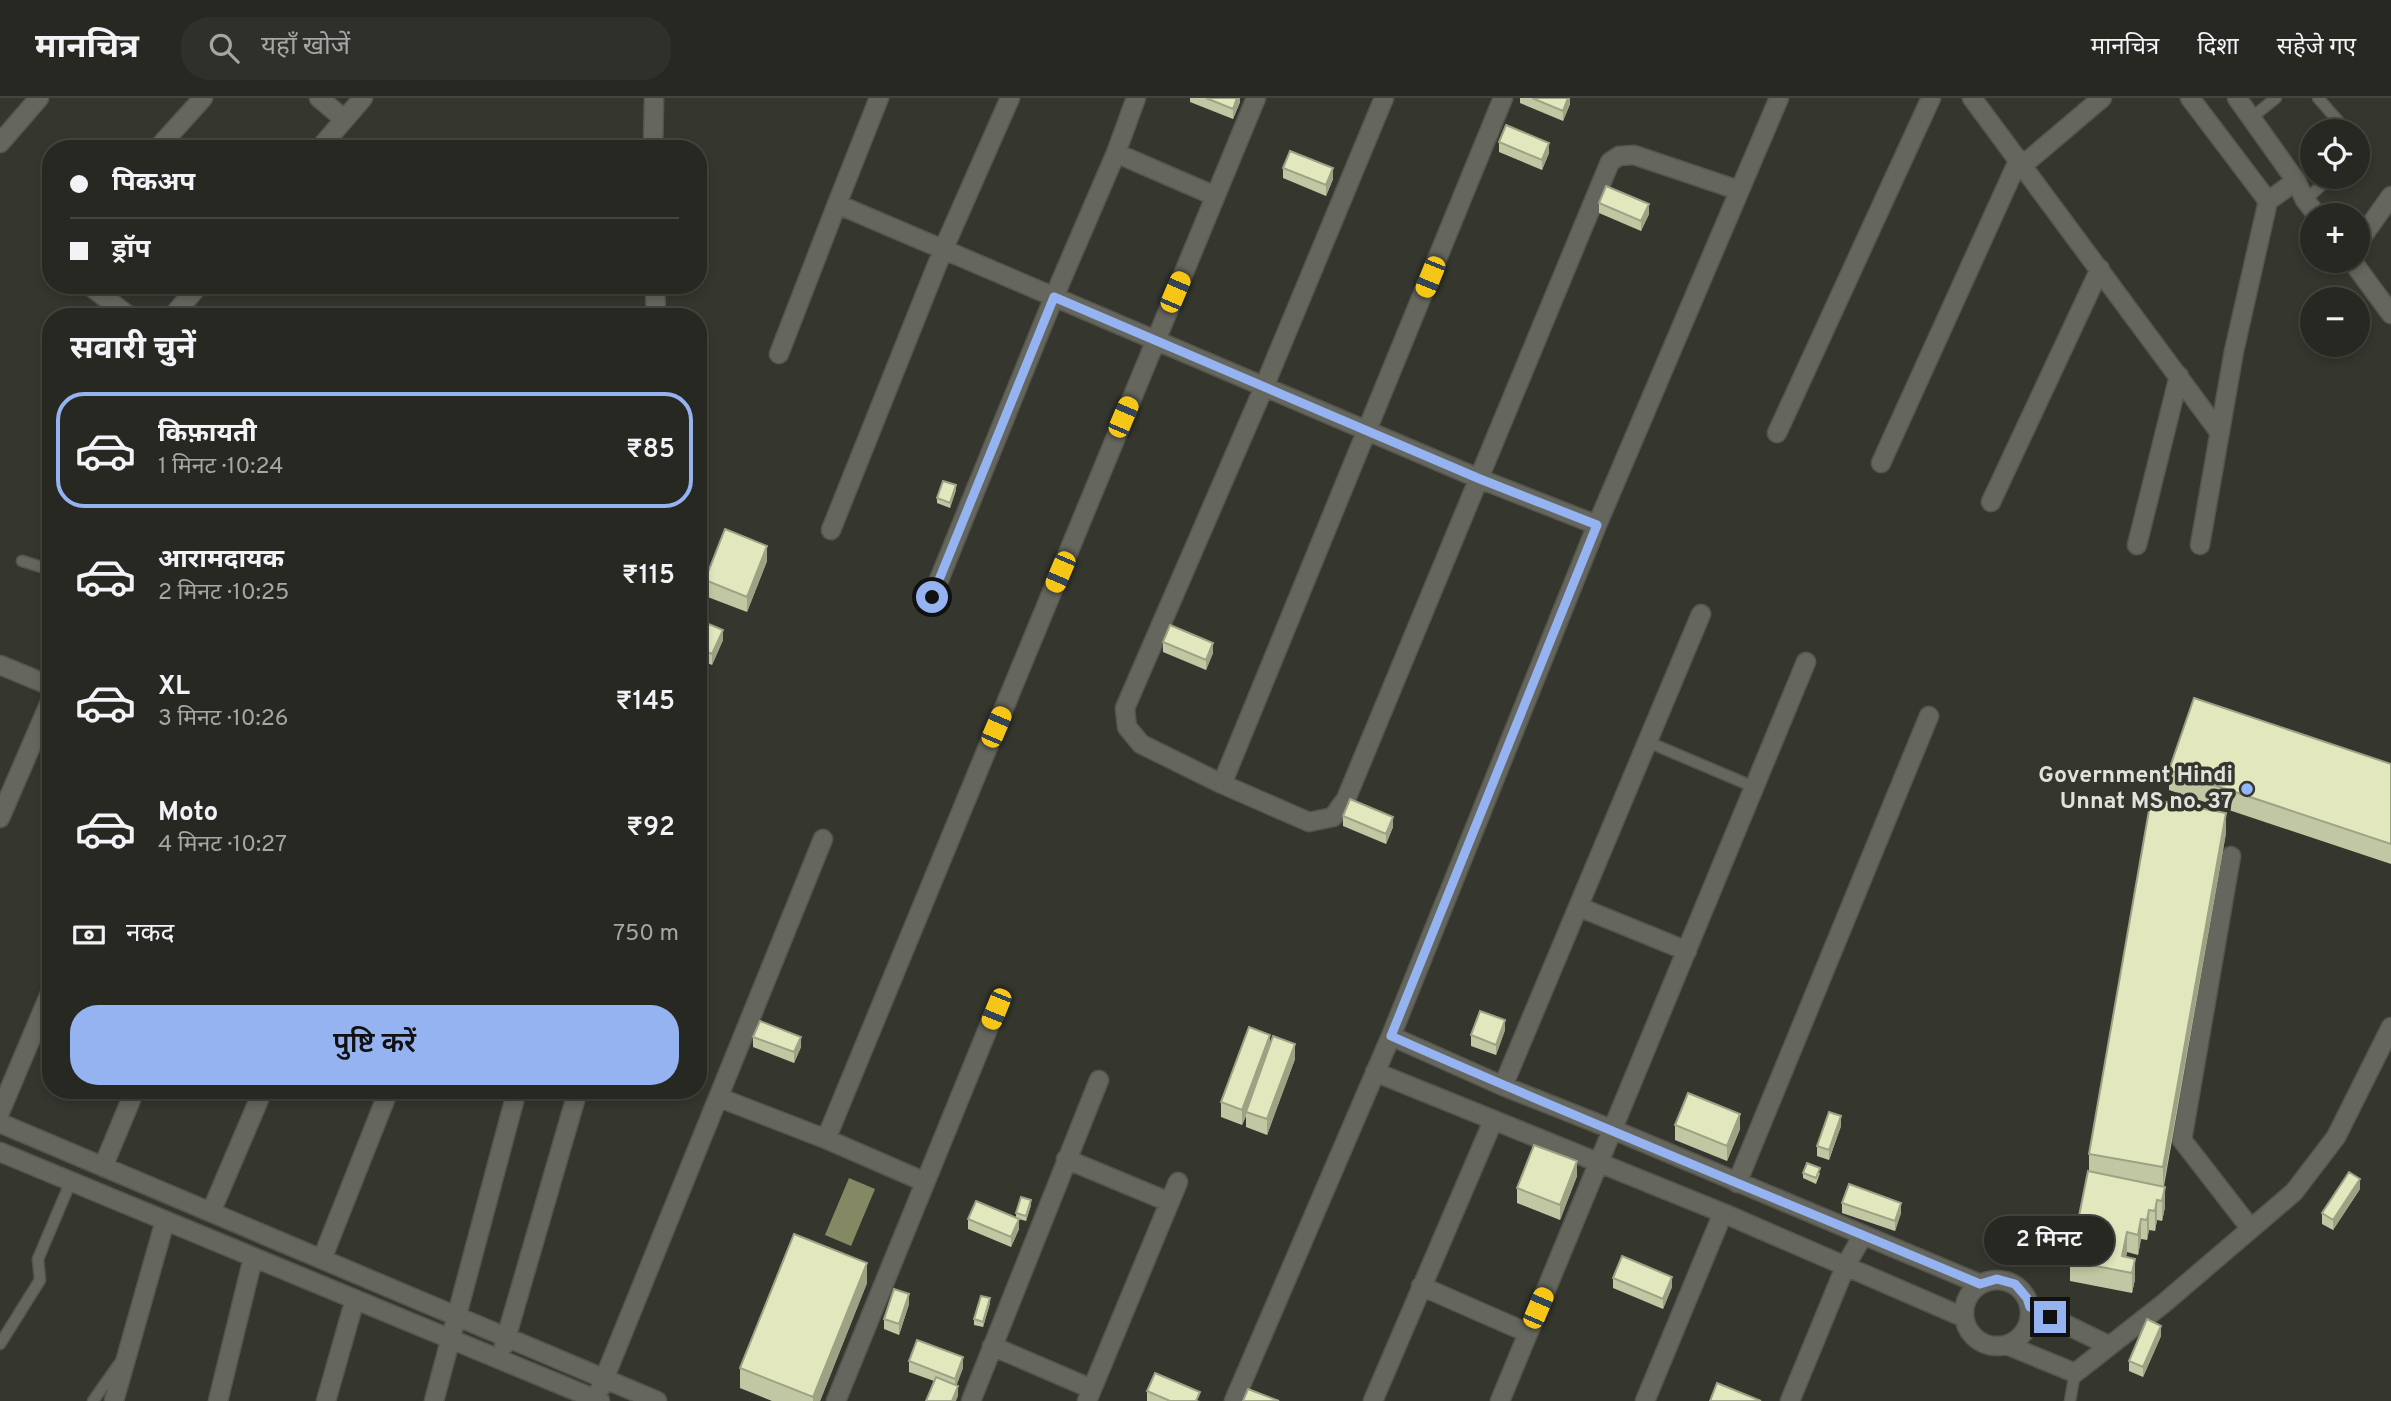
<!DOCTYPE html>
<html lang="hi">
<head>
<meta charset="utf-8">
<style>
  :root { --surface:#282822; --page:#30302a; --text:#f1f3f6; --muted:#a5a6a5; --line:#444440; --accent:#95b2f1 }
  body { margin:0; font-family:Overpass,"Noto Sans Devanagari",sans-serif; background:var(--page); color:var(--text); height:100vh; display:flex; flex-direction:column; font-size:26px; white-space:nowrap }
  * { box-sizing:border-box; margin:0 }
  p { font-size:23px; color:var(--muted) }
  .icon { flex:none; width:38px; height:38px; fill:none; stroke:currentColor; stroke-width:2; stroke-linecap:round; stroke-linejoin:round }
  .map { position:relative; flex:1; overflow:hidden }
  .side { position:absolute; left:42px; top:210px; width:665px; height:791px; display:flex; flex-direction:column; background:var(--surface); border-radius:28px; box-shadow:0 4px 10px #0003,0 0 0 2px var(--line) }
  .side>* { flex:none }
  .top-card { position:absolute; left:42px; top:42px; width:665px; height:154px; border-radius:28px; box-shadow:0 4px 10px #0003,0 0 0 2px var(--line); display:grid; align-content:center; height:154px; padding:0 28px; background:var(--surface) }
  .buttons { position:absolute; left:2300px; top:21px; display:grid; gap:14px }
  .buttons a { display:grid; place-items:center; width:70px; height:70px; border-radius:50%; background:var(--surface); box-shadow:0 4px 10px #0003,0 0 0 2px var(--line); font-size:35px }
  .end { position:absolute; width:32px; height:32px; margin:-16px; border:9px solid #95b2f1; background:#111; box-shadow:0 0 0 4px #111 }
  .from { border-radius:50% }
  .bubble { position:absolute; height:49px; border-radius:24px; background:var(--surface); box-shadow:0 4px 10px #0003,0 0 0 2px var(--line); font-size:23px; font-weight:600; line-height:49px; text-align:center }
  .car { position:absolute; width:21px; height:42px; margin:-21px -10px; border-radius:9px; box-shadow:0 0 5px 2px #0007; background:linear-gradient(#f5c518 24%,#345 0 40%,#f5c518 0 76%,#345 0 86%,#f5c518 0) }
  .top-card b { display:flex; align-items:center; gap:24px; height:66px; font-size:26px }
  .top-card b+b { border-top:2px solid var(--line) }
  .top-card i { width:18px; height:18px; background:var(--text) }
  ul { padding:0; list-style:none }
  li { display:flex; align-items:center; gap:21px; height:116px; margin:0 14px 10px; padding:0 14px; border:4px solid transparent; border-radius:28px }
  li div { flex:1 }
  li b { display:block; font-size:26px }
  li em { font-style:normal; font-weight:600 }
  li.selected { border-color:var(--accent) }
  li>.icon { width:63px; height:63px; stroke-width:1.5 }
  h2 { padding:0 28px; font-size:32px; line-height:84px }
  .pay { display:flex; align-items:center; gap:18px; height:77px; padding:0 28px; font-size:26px }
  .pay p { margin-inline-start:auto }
  .action { display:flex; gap:14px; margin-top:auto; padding:14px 28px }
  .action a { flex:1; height:80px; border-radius:28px; background:var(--accent); color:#111; font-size:28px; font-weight:600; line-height:80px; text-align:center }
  header { display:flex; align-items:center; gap:42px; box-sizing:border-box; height:98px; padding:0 35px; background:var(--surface); border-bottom:2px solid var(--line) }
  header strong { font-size:33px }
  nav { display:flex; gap:38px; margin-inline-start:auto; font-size:24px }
  .search { width:490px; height:63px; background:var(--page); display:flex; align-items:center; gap:18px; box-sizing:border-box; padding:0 24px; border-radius:28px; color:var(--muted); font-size:26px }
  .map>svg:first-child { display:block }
  .water { fill:#858963 }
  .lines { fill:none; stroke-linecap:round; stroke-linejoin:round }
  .lane-casing { stroke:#54554e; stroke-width:13 }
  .street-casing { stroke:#54554e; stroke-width:21 }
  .secondary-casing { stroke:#54554e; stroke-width:21 }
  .lane { stroke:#65665d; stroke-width:10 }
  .street { stroke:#65665d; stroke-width:18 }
  .secondary { stroke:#65665d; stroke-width:18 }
  .wall { fill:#c2c7a3 }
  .shaded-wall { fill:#9ea285 }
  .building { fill:#e2e7be; stroke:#9ea285; stroke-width:2 }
  .route { stroke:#95b2f1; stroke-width:9 }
  .poi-dot { fill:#93b7fd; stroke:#35362e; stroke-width:2.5 }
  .labels { text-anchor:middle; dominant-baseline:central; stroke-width:7; stroke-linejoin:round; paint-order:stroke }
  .poi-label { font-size:23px; font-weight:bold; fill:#e1e2dd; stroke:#35362e; text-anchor:end }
</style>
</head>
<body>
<header>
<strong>मानचित्र</strong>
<div class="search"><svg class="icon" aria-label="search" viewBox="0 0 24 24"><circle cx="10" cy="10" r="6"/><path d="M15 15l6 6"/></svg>यहाँ खोजें</div>
<nav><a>मानचित्र</a><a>दिशा</a><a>सहेजे गए</a></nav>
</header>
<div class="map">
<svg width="2391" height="1303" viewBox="0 0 2391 1303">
  <rect width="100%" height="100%" fill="#35362e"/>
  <!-- water -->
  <path class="water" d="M 849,1080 L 875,1091 L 851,1148 L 825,1137 Z"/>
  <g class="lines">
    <defs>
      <path id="lane" d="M 2318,0 L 2347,33
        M 2251,20 L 2276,0
        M 2357,49 L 2357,51
        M 2305,102 L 2331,79
        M 22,463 L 51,472
        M 1648,644 L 1754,689
        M 0,1246 L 40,1182 L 38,1161 L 71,1083
        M 93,1303 L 119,1266
        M 2070,1303 L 2075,1275"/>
      <path id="street" d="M 319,0 L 344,21
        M 879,0 L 837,106 L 1480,381 L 1597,427 L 1779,0
        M 1384,0 L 1264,289 L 1125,610 L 1127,629 L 1141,646 L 1222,686 L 1309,724 L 1333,719 L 1346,701 L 1610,64 L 1619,58 L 1634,57 L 1738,92
        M 1972,0 L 2220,335
        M 0,45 L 39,0
        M 157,51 L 203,0
        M 319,51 L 363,0
        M 653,51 L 654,0
        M 1116,55 L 1215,98
        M 2023,67 L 2102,0
        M 2357,146 L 2391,98
        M 89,187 L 130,219
        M 655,187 L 656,219
        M 172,219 L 199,187
        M 779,256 L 837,106
        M 1777,335 L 1931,0
        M 1881,365 L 2019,61
        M 1991,404 L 2100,171
        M 831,432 L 943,152 L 1010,0
        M 2137,447 L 2179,278
        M 2200,447 L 2234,253 L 2268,103 L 2296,83
        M 932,499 L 1054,199 L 1116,55 L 1136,0
        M 0,567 L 51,588
        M 1222,686 L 1503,0
        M 0,720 L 51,602
        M 2231,758 L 2182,1042 L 2251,1131
        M 1579,809 L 1687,853
        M 1391,938 L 1503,988 L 1614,1032 L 1980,1186
        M 1375,974 L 1723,1115 L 1963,1219
        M 1503,988 L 1701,516
        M 720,1000 L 826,1041 L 925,1084
        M 0,1014 L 51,893
        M 0,1025 L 657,1303
        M 826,1041 L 1256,0
        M 0,1054 C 200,1138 400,1219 600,1303
        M 1066,1061 L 1169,1104
        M 103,1069 L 135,992
        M 1737,1085 L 1929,618
        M 211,1114 L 263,992
        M 322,1161 L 389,992
        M1964 1215a33 33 0 1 1 66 0a33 33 0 1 1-66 0Z
        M 1421,1188 L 1528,1235
        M 2030,1209 L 2108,1247
        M 504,1247 L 578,992
        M 2007,1247 L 2075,1275 L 2163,1206 L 2294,1094 L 2336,1039 L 2391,929
        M 992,1248 L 1092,1291
        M 600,1291 L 823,741
        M 114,1303 L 165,1123
        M 218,1303 L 253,1160
        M 326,1303 L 355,1201
        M 434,1303 L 517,992
        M 836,1303 L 996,911
        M 971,1303 L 1099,982
        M 1087,1303 L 1178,1084
        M 1234,1303 L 1391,938 L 1597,427
        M 1373,1303 L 1493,1023
        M 1500,1303 L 1806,564
        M 1645,1303 L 1723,1115
        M 1790,1303 L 1846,1167 L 1863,1137"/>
      <path id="secondary" d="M 2190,0 L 2268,103
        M 2237,0 L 2296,83 L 2305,102 L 2317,117
        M 2352,163 L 2391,216"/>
    </defs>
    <!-- lane casing -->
    <use href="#lane" class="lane-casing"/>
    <!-- street casing -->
    <use href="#street" class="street-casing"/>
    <!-- secondary casing -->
    <use href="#secondary" class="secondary-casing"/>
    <!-- lane -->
    <use href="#lane" class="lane"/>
    <!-- street -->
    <use href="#street" class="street"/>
    <!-- secondary -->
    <use href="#secondary" class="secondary"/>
  </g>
  <!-- wall -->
  <path class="wall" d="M 1190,0 L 1240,0 L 1240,4 L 1233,21 L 1190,4 Z
    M 1520,0 L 1570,0 L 1570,6 L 1563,23 L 1520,5 Z
    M 1499,44 L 1549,55 L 1542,72 L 1499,54 Z
    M 1283,70 L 1333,81 L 1326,98 L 1283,80 Z
    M 1599,105 L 1649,116 L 1641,133 L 1599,115 Z
    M 956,392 L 950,410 L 937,405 L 937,400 Z
    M 767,463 L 747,514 L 705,498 L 705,482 Z
    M 698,523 L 723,542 L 712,567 L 698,561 Z
    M 1163,544 L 1213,555 L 1206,572 L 1163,554 Z
    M 2391,666 L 2391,766 L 2169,692 L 2169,672 Z
    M 1343,718 L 1393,729 L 1386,746 L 1343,728 Z
    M 2226,735 L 2164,1088 L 2165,1109 L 2162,1123 L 2157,1122 L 2155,1133 L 2149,1132 L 2147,1142 L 2141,1141 L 2138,1157 L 2127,1154 L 2126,1159 L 2135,1181 L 2132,1195 L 2070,1183 L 2070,1163 L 2089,1073 L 2089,1056 Z
    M 1505,932 L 1496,957 L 1471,948 L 1471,937 Z
    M 753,939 L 801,949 L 794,965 L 753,949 Z
    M 1270,947 L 1295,961 L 1267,1037 L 1246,1029 L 1246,1018 L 1242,1027 L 1221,1019 L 1221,1004 Z
    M 1675,1027 L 1740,1031 L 1727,1063 L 1675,1042 Z
    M 1841,1028 L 1829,1062 L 1817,1058 L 1817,1048 Z
    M 1803,1075 L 1820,1075 L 1816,1086 L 1803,1080 Z
    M 1577,1078 L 1560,1122 L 1517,1105 L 1517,1090 Z
    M 2360,1091 L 2333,1132 L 2322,1126 L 2322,1115 Z
    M 1842,1105 L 1901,1115 L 1895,1133 L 1842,1115 Z
    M 1031,1107 L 1026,1123 L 1019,1121 L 1019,1131 L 1011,1149 L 968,1131 L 968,1121 L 1016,1120 L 1016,1115 Z
    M 1613,1180 L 1672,1189 L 1663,1211 L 1613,1190 Z
    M 867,1185 L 820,1303 L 772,1303 L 740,1290 L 740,1270 Z
    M 990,1205 L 983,1229 L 974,1227 L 974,1221 Z
    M 909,1206 L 899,1237 L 884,1231 L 884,1221 Z
    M 2161,1238 L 2143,1279 L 2129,1273 L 2129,1263 Z
    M 909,1263 L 963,1270 L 956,1287 L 958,1298 L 934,1283 L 909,1274 Z
    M 1147,1293 L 1200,1303 L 1147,1303 Z"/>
  <!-- shaded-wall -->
  <path class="shaded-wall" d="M 1237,0 L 1240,0 L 1240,4 L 1233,21 L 1233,11 Z
    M 1568,0 L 1570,0 L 1570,6 L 1563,23 L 1563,13 Z
    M 1549,45 L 1549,55 L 1542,72 L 1542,62 Z
    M 1333,70 L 1333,81 L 1326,98 L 1326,87 Z
    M 1649,106 L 1649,116 L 1641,133 L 1641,123 Z
    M 956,387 L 956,392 L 950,410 L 950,405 Z
    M 767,448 L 767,463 L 747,514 L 747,499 Z
    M 723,532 L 723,542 L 712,567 L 712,556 Z
    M 1213,545 L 1213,555 L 1206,572 L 1206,562 Z
    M 2226,715 L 2226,735 L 2163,1089 L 2163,1069 Z
    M 1393,719 L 1393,729 L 1386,746 L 1386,736 Z
    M 1505,922 L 1505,932 L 1496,957 L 1496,947 Z
    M 1270,937 L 1270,952 L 1246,1014 L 1246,1018 L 1242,1027 L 1242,1012 Z
    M 801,939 L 801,949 L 794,965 L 794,954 Z
    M 1295,946 L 1295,961 L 1267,1037 L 1267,1021 Z
    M 1740,1016 L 1740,1031 L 1727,1063 L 1727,1048 Z
    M 1841,1018 L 1841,1028 L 1829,1062 L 1829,1052 Z
    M 1577,1063 L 1577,1078 L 1560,1122 L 1560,1107 Z
    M 2360,1081 L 2360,1091 L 2333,1132 L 2333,1122 Z
    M 2165,1089 L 2165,1109 L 2162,1123 L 2162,1103 Z
    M 1031,1102 L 1031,1107 L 1026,1123 L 1026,1118 Z
    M 2157,1102 L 2157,1122 L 2155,1133 L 2155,1113 Z
    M 1901,1105 L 1901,1115 L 1895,1133 L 1895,1123 Z
    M 2149,1112 L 2149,1132 L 2147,1142 L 2147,1122 Z
    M 1019,1121 L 1019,1131 L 1011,1149 L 1011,1139 Z
    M 2141,1121 L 2141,1141 L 2138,1157 L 2138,1137 Z
    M 2127,1134 L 2127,1154 L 2123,1174 L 2122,1158 Z
    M 2135,1161 L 2135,1181 L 2132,1195 L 2132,1175 Z
    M 867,1165 L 867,1185 L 820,1303 L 813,1303 L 813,1299 Z
    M 1672,1179 L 1672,1189 L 1663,1211 L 1663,1201 Z
    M 909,1196 L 909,1206 L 899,1237 L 899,1226 Z
    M 990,1200 L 990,1205 L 983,1229 L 983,1224 Z
    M 2161,1228 L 2161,1238 L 2143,1279 L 2143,1269 Z
    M 963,1259 L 963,1270 L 955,1292 L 955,1281 Z
    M 958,1288 L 958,1298 L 956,1303 L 952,1303 Z"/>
  <!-- building -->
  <path class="building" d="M 1206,0 L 1237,0 L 1233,11 Z
    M 1532,0 L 1568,0 L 1563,13 Z
    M 1506,27 L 1549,45 L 1542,62 L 1499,44 Z
    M 1290,53 L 1333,70 L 1326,87 L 1283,70 Z
    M 1606,88 L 1649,106 L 1641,123 L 1599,105 Z
    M 943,383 L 956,387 L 950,405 L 937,400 Z
    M 725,431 L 767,448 L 747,499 L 705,482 Z
    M 699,522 L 723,532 L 712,556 L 698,550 Z
    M 1170,527 L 1213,545 L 1206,562 L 1163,544 Z
    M 2194,600 L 2391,666 L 2391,746 L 2169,672 Z
    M 1350,701 L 1393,719 L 1386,736 L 1343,718 Z
    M 2151,701 L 2226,715 L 2163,1069 L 2089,1056 Z
    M 1480,913 L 1505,922 L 1496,947 L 1471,937 Z
    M 760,923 L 801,939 L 794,954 L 753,939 Z
    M 1249,929 L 1270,937 L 1242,1012 L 1221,1004 Z
    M 1273,938 L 1295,946 L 1267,1021 L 1246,1014 Z
    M 1688,995 L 1740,1016 L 1727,1048 L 1675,1027 Z
    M 1829,1014 L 1841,1018 L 1829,1052 L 1817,1048 Z
    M 1534,1047 L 1577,1063 L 1560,1107 L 1517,1090 Z
    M 1807,1065 L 1820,1070 L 1816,1080 L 1803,1075 Z
    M 2088,1073 L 2165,1089 L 2162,1103 L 2157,1102 L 2155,1113 L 2149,1112 L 2147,1122 L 2141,1121 L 2138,1137 L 2127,1134 L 2122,1158 L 2135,1161 L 2132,1175 L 2070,1163 Z
    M 2349,1074 L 2360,1081 L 2333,1122 L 2322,1115 Z
    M 1849,1086 L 1901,1105 L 1895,1123 L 1842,1105 Z
    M 1021,1099 L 1031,1102 L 1026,1118 L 1016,1115 Z
    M 976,1103 L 1019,1121 L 1011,1139 L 968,1121 Z
    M 794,1136 L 867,1165 L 813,1299 L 740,1270 Z
    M 1622,1158 L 1672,1179 L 1663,1201 L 1613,1180 Z
    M 894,1191 L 909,1196 L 899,1226 L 884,1221 Z
    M 981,1198 L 990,1200 L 983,1224 L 974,1221 Z
    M 2147,1221 L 2161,1228 L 2143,1269 L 2129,1263 Z
    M 917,1242 L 963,1259 L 955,1281 L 909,1263 Z
    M 1155,1275 L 1200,1294 L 1196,1303 L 1170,1303 L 1147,1293 Z
    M 936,1279 L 958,1288 L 952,1303 L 926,1303 Z
    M 1717,1285 L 1761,1303 L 1710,1303 Z
    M 1248,1291 L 1279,1303 L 1243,1303 Z"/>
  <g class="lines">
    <!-- route -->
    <path class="route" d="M 932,499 L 1054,199 L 1480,381 L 1597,427 L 1391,938 C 1585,1024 1783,1103 1980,1186 L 1997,1181 L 2015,1186 L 2027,1200 L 2030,1209 L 2050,1219"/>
  </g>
  <!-- markers -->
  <circle class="poi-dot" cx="2247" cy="691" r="7"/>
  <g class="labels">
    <!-- poi labels -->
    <g class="poi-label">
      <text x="2233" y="678">Government Hindi<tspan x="2233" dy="26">Unnat MS no. 37</tspan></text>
    </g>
  </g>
</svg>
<div class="buttons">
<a><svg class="icon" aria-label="locate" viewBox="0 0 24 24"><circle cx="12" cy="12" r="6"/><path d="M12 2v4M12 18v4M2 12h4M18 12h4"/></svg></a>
<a>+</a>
<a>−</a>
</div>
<i class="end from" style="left:932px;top:499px"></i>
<i class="end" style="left:2050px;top:1219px"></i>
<div class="bubble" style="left:1984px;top:1118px;width:130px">2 मिनट</div>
<i class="car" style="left:1430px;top:179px;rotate:202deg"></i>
<i class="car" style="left:1175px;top:194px;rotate:23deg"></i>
<i class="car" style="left:1123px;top:319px;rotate:23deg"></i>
<i class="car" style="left:1060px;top:474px;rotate:203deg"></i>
<i class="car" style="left:996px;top:629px;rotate:23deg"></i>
<i class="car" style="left:996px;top:911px;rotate:202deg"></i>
<i class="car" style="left:1538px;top:1210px;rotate:23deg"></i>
<div class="top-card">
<b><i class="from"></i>पिकअप</b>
<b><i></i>ड्रॉप</b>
</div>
<section class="side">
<h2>सवारी चुनें</h2>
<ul>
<li class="selected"><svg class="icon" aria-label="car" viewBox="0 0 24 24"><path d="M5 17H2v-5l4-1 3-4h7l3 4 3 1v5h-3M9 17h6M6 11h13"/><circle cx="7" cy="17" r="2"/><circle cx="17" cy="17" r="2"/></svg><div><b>किफ़ायती</b><p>1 मिनट · 10:24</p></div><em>₹85</em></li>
<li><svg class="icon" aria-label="car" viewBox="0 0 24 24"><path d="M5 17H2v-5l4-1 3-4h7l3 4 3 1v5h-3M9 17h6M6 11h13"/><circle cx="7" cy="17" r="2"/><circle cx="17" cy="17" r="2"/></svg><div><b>आरामदायक</b><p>2 मिनट · 10:25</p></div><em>₹115</em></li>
<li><svg class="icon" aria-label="car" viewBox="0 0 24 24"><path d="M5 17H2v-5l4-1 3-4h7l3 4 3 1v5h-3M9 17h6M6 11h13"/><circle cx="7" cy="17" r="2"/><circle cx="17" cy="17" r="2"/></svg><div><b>XL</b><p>3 मिनट · 10:26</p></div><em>₹145</em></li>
<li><svg class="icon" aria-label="car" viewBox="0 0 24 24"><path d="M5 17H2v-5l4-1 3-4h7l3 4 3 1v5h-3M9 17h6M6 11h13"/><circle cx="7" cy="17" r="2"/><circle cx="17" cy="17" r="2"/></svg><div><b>Moto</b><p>4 मिनट · 10:27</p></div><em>₹92</em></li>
</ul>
<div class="pay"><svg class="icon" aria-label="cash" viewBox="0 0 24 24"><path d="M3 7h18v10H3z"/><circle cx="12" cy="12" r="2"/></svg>नकद<p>750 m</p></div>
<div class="action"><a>पुष्टि करें</a></div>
</section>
</div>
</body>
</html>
